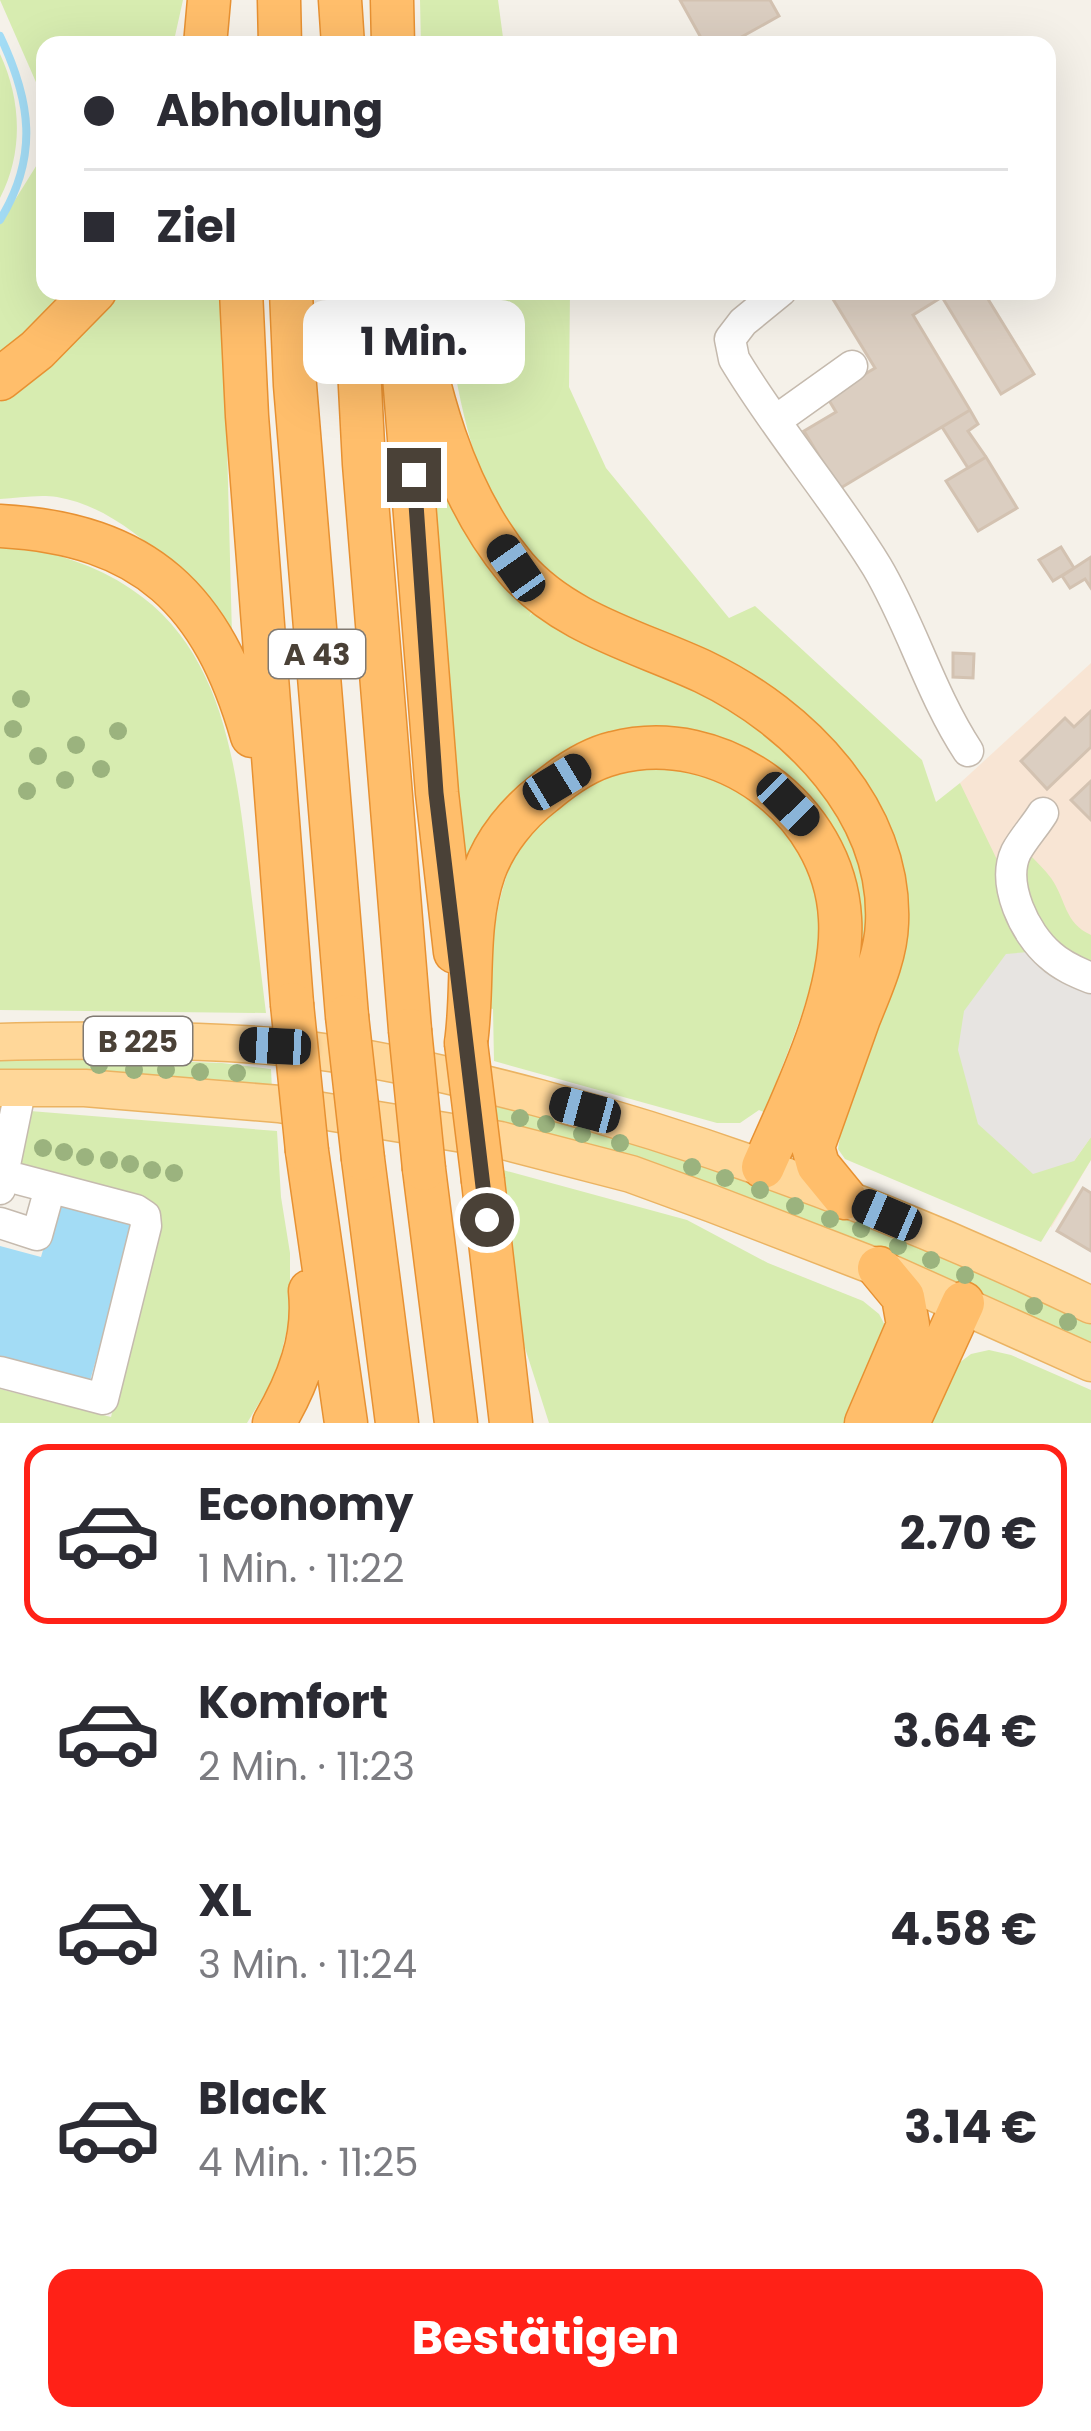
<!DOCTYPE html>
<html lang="de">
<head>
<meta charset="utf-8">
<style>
  :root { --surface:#fff; --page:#f7f7f7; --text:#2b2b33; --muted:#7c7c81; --line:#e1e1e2; --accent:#ff2117 }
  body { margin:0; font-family:Poppins,sans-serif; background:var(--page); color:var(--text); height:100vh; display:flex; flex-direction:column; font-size:45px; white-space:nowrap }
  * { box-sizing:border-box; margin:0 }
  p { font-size:39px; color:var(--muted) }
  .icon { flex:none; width:66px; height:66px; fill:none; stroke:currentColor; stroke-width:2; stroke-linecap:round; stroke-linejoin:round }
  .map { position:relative; height:1423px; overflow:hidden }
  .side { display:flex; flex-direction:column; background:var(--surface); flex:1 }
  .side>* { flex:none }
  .top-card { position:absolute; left:36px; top:36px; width:1020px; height:264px; border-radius:24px; box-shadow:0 12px 48px #0002; display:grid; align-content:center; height:264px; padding:0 48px; background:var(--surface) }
  .end { position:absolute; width:54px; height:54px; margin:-27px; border:15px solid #4a4137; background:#fff; box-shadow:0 0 0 6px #fff }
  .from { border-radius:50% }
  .bubble { position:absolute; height:84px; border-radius:24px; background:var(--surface); box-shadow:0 12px 48px #0002; font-size:39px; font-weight:700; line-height:84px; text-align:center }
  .car { position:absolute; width:36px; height:72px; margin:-36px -18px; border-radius:15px; box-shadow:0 0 9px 3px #0007; background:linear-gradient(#222 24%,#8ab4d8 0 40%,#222 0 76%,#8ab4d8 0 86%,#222 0) }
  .top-card b { display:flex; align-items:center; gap:42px; height:114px; font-size:45px }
  .top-card b+b { border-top:3px solid var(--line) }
  .top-card i { width:30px; height:30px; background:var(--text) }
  ul { padding:21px 0 0; list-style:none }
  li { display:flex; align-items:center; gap:36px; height:180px; margin:0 24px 18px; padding:0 24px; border:6px solid transparent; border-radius:24px }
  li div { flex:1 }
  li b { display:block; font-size:45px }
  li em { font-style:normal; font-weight:700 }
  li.on { border-color:var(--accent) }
  li>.icon { width:108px; height:108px; stroke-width:1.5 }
  .cta { display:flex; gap:24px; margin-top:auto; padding:24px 48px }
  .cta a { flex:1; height:138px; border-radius:24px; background:var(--accent); color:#fff; font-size:48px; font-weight:700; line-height:138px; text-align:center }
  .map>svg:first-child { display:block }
  .commercial { fill:#f8e5d4 }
  .green { fill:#d7ecb0 }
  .parking { fill:#e7e4e1 }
  .water { fill:#a3dcf5 }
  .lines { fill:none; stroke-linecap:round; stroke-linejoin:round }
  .stream { stroke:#a3dcf5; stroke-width:8 }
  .building { fill:#dbcec1; stroke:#d3c2b1; stroke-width:3 }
  .minor-casing { stroke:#c5baae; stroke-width:33 }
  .major-casing { stroke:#ebb362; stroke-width:39 }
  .highway-casing { stroke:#e79132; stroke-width:45 }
  .minor { stroke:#fff; stroke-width:30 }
  .major { stroke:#ffd799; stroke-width:36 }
  .highway { stroke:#ffbe6b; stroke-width:42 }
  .highway-bridge-casing { stroke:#e79132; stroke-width:45; stroke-linecap:butt }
  .highway-bridge { stroke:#ffbe6b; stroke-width:42 }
  .tree { fill:#9bb37e }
  .route { stroke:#4a4137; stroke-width:15 }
  .labels { text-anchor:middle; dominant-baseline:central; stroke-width:9; stroke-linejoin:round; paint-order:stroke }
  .shield { fill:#fff; stroke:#807a73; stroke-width:3 }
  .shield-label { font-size:30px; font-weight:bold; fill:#4a4137 }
</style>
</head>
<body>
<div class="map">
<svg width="1091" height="1423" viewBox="0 0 1091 1423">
  <rect width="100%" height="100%" fill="#f5f1e9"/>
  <!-- commercial -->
  <path class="commercial" d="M 1091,663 L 1091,1160 L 1051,1228 L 1033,1174 L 960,783 Z"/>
  <!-- green -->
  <path class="green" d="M 0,0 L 183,0 L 173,45 L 45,45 L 45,120 L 39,89 Z
    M 420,0 L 498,0 L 504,45 L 421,45 Z
    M 0,54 C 21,99 24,152 0,198 Z
    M 45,135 L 45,291 L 66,291 L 23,338 L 0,354 L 0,224 L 38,163 Z
    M 118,291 L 223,291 L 232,635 C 189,582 129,509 57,497 C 39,494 18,498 0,499 L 0,402 L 91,327 Z
    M 442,291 L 570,291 L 569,387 L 606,468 L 729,618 L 755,606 L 922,760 L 936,802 L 960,783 L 1001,868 L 1028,952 L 1074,1161 L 1091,1137 L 1091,1160 L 1041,1242 L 845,1159 L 838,1149 L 890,829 C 843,717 748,682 648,632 C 621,618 590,607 567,588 C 540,566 514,534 496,504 C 465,452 451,352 442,291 Z
    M 427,431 L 537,601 L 529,617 L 539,603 L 778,731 L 858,838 L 873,926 L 817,1073 L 832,836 L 639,736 L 465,888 Z
    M 12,543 C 54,554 95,564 131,589 C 224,650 236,767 248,867 C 254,916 260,964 266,1013 L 0,1010 L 0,544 Z
    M 648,767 C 688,769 725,778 760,800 C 770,806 777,819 783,828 C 812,867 826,909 817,957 C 809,1002 790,1045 774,1088 L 779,1092 L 768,1114 L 759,1110 L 740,1123 L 717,1123 L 494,1061 L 493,1009 L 487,1008 C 496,882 505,794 648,767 Z
    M 1030,855 C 1037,862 1045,870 1051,878 C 1066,899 1064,923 1091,935 L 1091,964 C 1063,956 1024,915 1023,884 C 1022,876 1028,863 1030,855 Z
    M 73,1058 L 222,1063 L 271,1069 L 272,1090 L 0,1073 L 0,1061 Z
    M 496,1105 C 703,1147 900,1234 1091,1323 L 1091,1347 L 498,1126 Z
    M 30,1111 L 277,1131 L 281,1197 L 290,1253 L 290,1317 L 276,1375 L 247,1423 L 0,1423 L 0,1389 L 111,1417 L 160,1225 L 24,1168 L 20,1163 Z
    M 503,1170 L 687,1220 L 768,1263 L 863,1301 L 879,1314 L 887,1329 L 847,1423 L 549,1423 L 518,1326 Z
    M 989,1350 L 1011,1355 L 1091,1390 L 1091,1423 L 929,1423 L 950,1358 L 959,1363 L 971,1354 Z"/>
  <!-- parking -->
  <path class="parking" d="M 1028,952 L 1091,991 L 1091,1137 L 1074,1161 L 1033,1174 L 978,1124 L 958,1050 L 964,1011 L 1006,954 Z"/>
  <!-- water -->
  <path class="water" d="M 57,1202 L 134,1224 L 88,1388 L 0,1363 L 0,1246 L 41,1257 Z"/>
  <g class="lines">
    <!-- stream -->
    <path class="stream" d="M 0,36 C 31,101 39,156 0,220"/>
  </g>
  <!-- building -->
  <path class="building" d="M 680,0 L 770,0 L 779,16 L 727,45 L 705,45 Z
    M 828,291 L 983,291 L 1034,374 L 1001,394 L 942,297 L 913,315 L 970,410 L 839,489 L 804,431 L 836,412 L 827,397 L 875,368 Z
    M 970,410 L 978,424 L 968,431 L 986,457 L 968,468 L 942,427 Z
    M 986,457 L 1017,508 L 978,531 L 946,481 Z
    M 1061,547 L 1074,568 L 1053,581 L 1039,560 Z
    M 1091,557 L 1091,588 L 1085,579 L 1070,588 L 1062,576 Z
    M 953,653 L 974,654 L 973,678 L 953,677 Z
    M 1091,711 L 1091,747 L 1047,789 L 1021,761 L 1065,718 L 1074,727 Z
    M 1091,781 L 1091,820 L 1071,800 Z
    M 1083,1188 L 1091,1193 L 1091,1251 L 1057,1231 Z"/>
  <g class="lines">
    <defs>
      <path id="minor" d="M 781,291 L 743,322 L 730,339 L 734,359 C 777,431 833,495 877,567 C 912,626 930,693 968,751
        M 775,421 L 852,366
        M 1043,813 C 1035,826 1023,839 1016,852 C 1001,884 1025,934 1050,955 C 1062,966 1076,972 1091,978
        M 0,1189 L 21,1087
        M 0,1223 L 37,1235 L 50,1188
        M 0,1372 L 103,1399 L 146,1226 L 145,1216 L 136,1210 L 3,1175"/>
      <path id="major" d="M 0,1042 C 91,1040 182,1039 272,1046 C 362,1054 452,1075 539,1098 C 729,1149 914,1220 1091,1305
        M 0,1088 L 85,1088 L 279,1104 L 500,1140 L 631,1174 L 713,1204 L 879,1268 L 1091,1363"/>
      <path id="highway" d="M 279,0 L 280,45
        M 340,0 L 343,45
        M 392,0 L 393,45
        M 205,45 L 209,0
        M 241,291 L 247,416 L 292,1004
        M 291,291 L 295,385 L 347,1016
        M 355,291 L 364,464 L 410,1030
        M 409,291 C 428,389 450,489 516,568 C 564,624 640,642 704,672 C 798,717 892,811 887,923 C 886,956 871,988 859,1018 C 844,1061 828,1104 813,1147 L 818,1165 L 845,1198
        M 403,363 L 437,793 L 455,952
        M 0,379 L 37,350 L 95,291
        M 0,526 C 146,534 213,600 252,736
        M 466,1043 C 474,986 465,927 484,872 C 495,841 518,813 544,793 C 564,776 589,759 614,753 C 720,725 834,809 840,918 C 845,994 794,1097 763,1167
        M 307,1151 L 346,1423
        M 363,1159 L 397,1423
        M 424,1169 L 456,1423
        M 483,1181 L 511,1423
        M 274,1423 C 298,1382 315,1339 310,1291
        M 866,1423 L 908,1325 L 903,1297 L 879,1268
        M 908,1423 L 963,1303"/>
    </defs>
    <!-- minor casing -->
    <use href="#minor" class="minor-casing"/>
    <!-- major casing -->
    <use href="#major" class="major-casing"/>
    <!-- highway casing -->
    <use href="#highway" class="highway-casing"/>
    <!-- minor -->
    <use href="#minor" class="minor"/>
    <!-- major -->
    <use href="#major" class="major"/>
    <!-- highway -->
    <use href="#highway" class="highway"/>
    <defs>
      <path id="highway-bridge" d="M 292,1004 L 307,1151
        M 347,1016 L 363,1159
        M 410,1030 L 424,1169
        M 466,1043 L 483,1181"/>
    </defs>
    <!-- highway-bridge casing -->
    <use href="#highway-bridge" class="highway-bridge-casing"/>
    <!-- highway-bridge -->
    <use href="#highway-bridge" class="highway-bridge"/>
  </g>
  <!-- trees -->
  <g class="tree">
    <circle cx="21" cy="699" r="9"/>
    <circle cx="13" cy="729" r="9"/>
    <circle cx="118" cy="731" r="9"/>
    <circle cx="76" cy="745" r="9"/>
    <circle cx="38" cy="756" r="9"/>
    <circle cx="101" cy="769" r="9"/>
    <circle cx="65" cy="780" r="9"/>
    <circle cx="27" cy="791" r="9"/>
    <circle cx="99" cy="1065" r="9"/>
    <circle cx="134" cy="1070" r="9"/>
    <circle cx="166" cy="1070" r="9"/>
    <circle cx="200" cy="1072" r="9"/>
    <circle cx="237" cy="1073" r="9"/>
    <circle cx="520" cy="1118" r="9"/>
    <circle cx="546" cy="1124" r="9"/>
    <circle cx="582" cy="1134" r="9"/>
    <circle cx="620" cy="1143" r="9"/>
    <circle cx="43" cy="1148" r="9"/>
    <circle cx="64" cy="1152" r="9"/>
    <circle cx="85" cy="1157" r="9"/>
    <circle cx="109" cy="1160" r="9"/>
    <circle cx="130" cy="1164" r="9"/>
    <circle cx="692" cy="1167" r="9"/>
    <circle cx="152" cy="1170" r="9"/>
    <circle cx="174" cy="1173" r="9"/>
    <circle cx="725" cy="1178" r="9"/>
    <circle cx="760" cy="1190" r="9"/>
    <circle cx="795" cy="1206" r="9"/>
    <circle cx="830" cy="1219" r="9"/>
    <circle cx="861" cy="1229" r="9"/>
    <circle cx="898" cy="1246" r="9"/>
    <circle cx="931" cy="1260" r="9"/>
    <circle cx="965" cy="1275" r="9"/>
    <circle cx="1034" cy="1306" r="9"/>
    <circle cx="1068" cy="1322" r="9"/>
  </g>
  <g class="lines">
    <!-- route -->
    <path class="route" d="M 414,475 L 436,793 L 487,1220"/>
  </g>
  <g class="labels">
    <!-- shield labels -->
    <g class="shield">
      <rect x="269" y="630" width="96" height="48" rx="9"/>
      <rect x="84" y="1017" width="108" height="48" rx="9"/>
    </g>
    <g class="shield-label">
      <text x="317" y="654">A 43</text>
      <text x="138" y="1041">B 225</text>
    </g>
  </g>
</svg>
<i class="end from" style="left:487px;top:1220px"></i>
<i class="end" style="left:414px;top:475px"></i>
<div class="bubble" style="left:303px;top:300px;width:222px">1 Min.</div>
<i class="car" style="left:516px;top:568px;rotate:325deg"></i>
<i class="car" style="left:557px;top:782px;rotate:59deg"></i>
<i class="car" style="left:788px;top:804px;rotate:136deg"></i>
<i class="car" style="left:275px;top:1046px;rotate:273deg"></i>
<i class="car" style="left:585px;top:1110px;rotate:285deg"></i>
<i class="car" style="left:887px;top:1215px;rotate:293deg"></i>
<div class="top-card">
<b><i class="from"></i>Abholung</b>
<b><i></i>Ziel</b>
</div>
</div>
<section class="side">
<ul>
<li class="on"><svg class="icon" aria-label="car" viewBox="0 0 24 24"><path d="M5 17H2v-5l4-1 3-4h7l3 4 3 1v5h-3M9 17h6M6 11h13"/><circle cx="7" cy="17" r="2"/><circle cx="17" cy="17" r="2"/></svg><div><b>Economy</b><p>1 Min. · 11:22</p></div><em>2.70 €</em></li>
<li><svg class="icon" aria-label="car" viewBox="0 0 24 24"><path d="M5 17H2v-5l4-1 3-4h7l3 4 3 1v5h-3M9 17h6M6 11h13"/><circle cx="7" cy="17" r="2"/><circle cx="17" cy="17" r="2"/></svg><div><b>Komfort</b><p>2 Min. · 11:23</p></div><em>3.64 €</em></li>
<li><svg class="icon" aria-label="car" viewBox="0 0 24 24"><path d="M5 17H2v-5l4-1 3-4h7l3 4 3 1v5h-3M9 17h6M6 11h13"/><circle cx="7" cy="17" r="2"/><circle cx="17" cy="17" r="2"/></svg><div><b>XL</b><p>3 Min. · 11:24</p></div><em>4.58 €</em></li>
<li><svg class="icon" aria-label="car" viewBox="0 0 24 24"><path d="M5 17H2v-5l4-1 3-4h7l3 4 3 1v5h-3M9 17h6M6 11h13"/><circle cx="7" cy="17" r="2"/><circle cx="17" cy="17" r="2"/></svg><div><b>Black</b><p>4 Min. · 11:25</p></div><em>3.14 €</em></li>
</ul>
<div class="cta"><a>Bestätigen</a></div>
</section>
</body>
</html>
